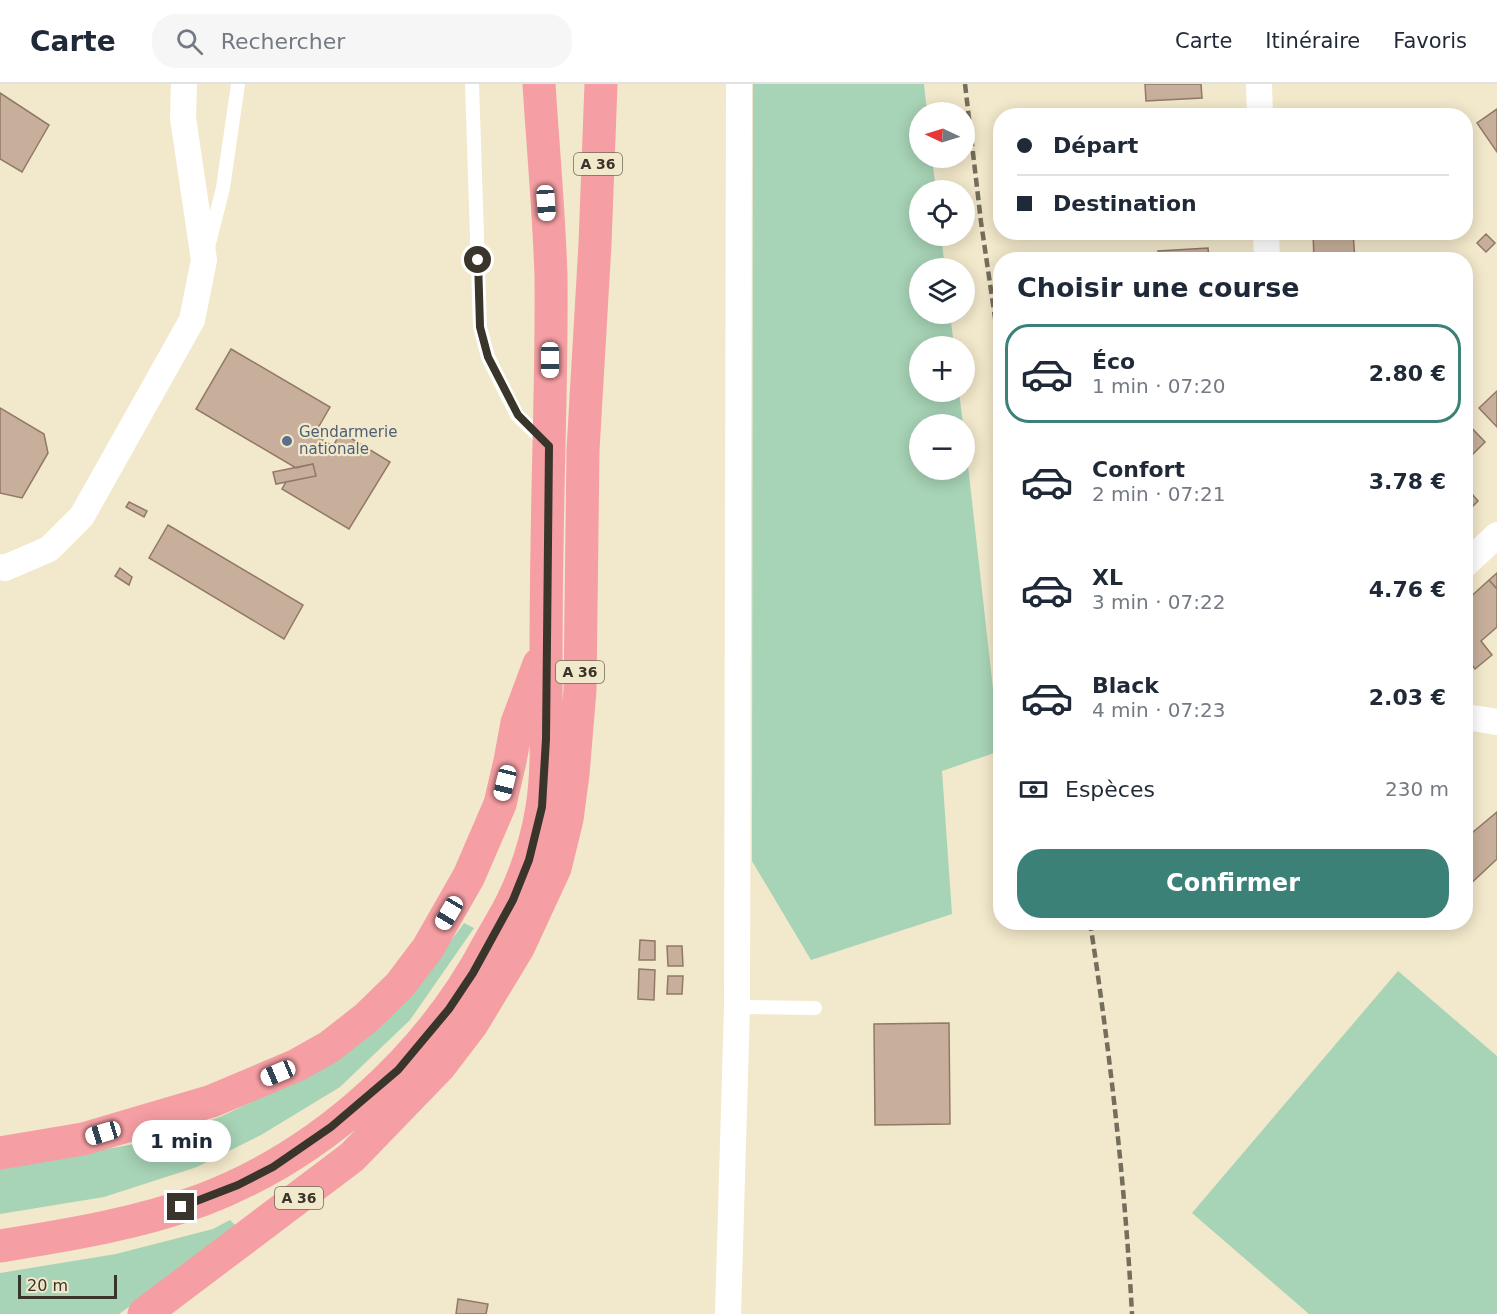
<!DOCTYPE html>
<html lang="fr">
<head>
<meta charset="utf-8">
<style>
  :root { --surface:#fff; --page:#f6f6f7; --text:#1f2937; --muted:#747a83; --line:#e0e1e3; --accent:#3b8178 }
  body { margin:0; font-family:"DejaVu Sans",sans-serif; background:var(--page); color:var(--text); height:100vh; display:flex; flex-direction:column; font-size:22px; white-space:nowrap }
  * { box-sizing:border-box; margin:0 }
  p { font-size:20px; color:var(--muted) }
  .icon { flex:none; width:33px; height:33px; fill:none; stroke:currentColor; stroke-width:2; stroke-linecap:round; stroke-linejoin:round }
  .map { position:relative; flex:1; overflow:hidden }
  .drawer { position:absolute; left:993px; top:168px; width:480px; height:678px; display:flex; flex-direction:column; background:var(--surface); border-radius:24px; box-shadow:0 3px 15px #0003 }
  .drawer>* { flex:none }
  .guide { position:absolute; left:993px; top:24px; width:480px; height:132px; border-radius:24px; box-shadow:0 3px 15px #0003; display:grid; align-content:center; height:132px; padding:0 24px; background:var(--surface) }
  .needle { width:39px; rotate:274deg }
  .fabs { position:absolute; left:909px; top:18px; display:grid; gap:12px }
  .fabs a { display:grid; place-items:center; width:66px; height:66px; border-radius:50%; background:var(--surface); box-shadow:0 3px 15px #0003; font-size:30px }
  .scale { position:absolute; left:18px; bottom:15px; width:99px; box-sizing:border-box; padding-left:6px; border:3px solid #39352a; border-top:0; font-size:16px; line-height:21px; white-space:nowrap; color:#39352a; -webkit-text-stroke:4px #f2e8cb; paint-order:stroke }
  .end { position:absolute; width:27px; height:27px; margin:-14px; border:8px solid #39352a; background:#fff; box-shadow:0 0 0 3px #fff }
  .from { border-radius:50% }
  .bubble { position:absolute; height:42px; border-radius:21px; background:var(--surface); box-shadow:0 3px 15px #0003; font-size:20px; font-weight:800; line-height:42px; text-align:center }
  .car { position:absolute; width:18px; height:36px; margin:-18px -9px; border-radius:8px; box-shadow:0 0 4px 2px #0007; background:linear-gradient(#fff 24%,#345 0 40%,#fff 0 76%,#345 0 86%,#fff 0) }
  .guide b { display:flex; align-items:center; gap:21px; height:57px; font-size:22px }
  .guide b+b { border-top:2px solid var(--line) }
  .guide i { width:15px; height:15px; background:var(--text) }
  ul { padding:0; list-style:none }
  li { display:flex; align-items:center; gap:18px; height:99px; margin:0 12px 9px; padding:0 12px; border:3px solid transparent; border-radius:24px }
  li div { flex:1 }
  li b { display:block; font-size:22px }
  li em { font-style:normal; font-weight:800 }
  li.active { border-color:var(--accent) }
  li>.icon { width:54px; height:54px; stroke-width:1.5 }
  h2 { padding:0 24px; font-size:27px; line-height:72px }
  .pay { display:flex; align-items:center; gap:15px; height:66px; padding:0 24px; font-size:22px }
  .pay p { margin-inline-start:auto }
  .action { display:flex; gap:12px; margin-top:auto; padding:12px 24px }
  .action a { flex:1; height:69px; border-radius:24px; background:var(--accent); color:#fff; font-size:24px; font-weight:800; line-height:69px; text-align:center }
  header { display:flex; align-items:center; gap:36px; box-sizing:border-box; height:84px; padding:0 30px; background:var(--surface); border-bottom:2px solid var(--line) }
  header strong { font-size:28px }
  nav { display:flex; gap:33px; margin-inline-start:auto; font-size:21px }
  .search { width:420px; height:54px; background:var(--page); display:flex; align-items:center; gap:15px; box-sizing:border-box; padding:0 21px; border-radius:24px; color:var(--muted); font-size:22px }
  .map>svg:first-child { display:block }
  .green { fill:#a7d3b6 }
  .building { fill:#c7af9b; stroke:#907966; stroke-width:1.5 }
  .lines { fill:none; stroke-linecap:round; stroke-linejoin:round }
  .service { stroke:#fff; stroke-width:14 }
  .minor { stroke:#fff; stroke-width:26 }
  .motorway { stroke:#f59ea3; stroke-width:33 }
  .rail { stroke:#746e5d; stroke-width:4.5; stroke-dasharray:9 4.5; stroke-linecap:butt }
  .route { stroke:#39352a; stroke-width:8 }
  .service-dot { fill:#5c6f8a; stroke:#f2e8cb; stroke-width:2 }
  .labels { text-anchor:middle; dominant-baseline:central; stroke-width:4.5; stroke-linejoin:round; paint-order:stroke }
  .shield { fill:#f2e8cb; stroke:#706b5a; stroke-width:1.5 }
  .shield-label { font-size:14px; font-weight:bold; fill:#39352a }
  .service-label { font-size:15px; fill:#4e5e75; stroke:#f2e8cb; text-anchor:start }
</style>
</head>
<body>
<header>
<strong>Carte</strong>
<div class="search"><svg class="icon" aria-label="search" viewBox="0 0 24 24"><circle cx="10" cy="10" r="6"/><path d="M15 15l6 6"/></svg>Rechercher</div>
<nav><a>Carte</a><a>Itinéraire</a><a>Favoris</a></nav>
</header>
<div class="map">
<svg width="1497" height="1230" viewBox="0 0 1497 1230">
  <rect width="100%" height="100%" fill="#f2e8cb"/>
  <!-- green -->
  <path class="green" d="M 753,0 L 924,0 L 927,28 L 920,28 L 920,74 L 932,74 L 936,106 L 920,106 L 920,152 L 941,152 L 945,184 L 920,184 L 920,230 L 950,230 L 954,262 L 920,262 L 920,308 L 959,308 L 963,340 L 920,340 L 920,386 L 964,386 L 965,355 L 1000,667 L 942,687 L 952,830 L 811,876 L 752,777 Z
    M 464,839 L 474,844 L 410,936 L 340,1003 L 261,1051 L 197,1083 L 104,1113 L 0,1130 L 0,1084 L 140,1059 L 220,1033 L 304,993 L 416,904 Z
    M 1398,887 L 1497,972 L 1497,1230 L 1309,1230 L 1192,1129 Z
    M 230,1136 L 238,1144 L 119,1230 L 0,1230 L 0,1189 L 116,1170 L 213,1145 Z"/>
  <!-- building -->
  <path class="building" d="M 1145,0 L 1201,0 L 1202,14 L 1146,17 Z
    M 0,9 L 49,41 L 22,88 L 0,75 Z
    M 1497,25 L 1497,68 L 1477,39 Z
    M 1313,148 L 1353,148 L 1355,176 L 1314,176 Z
    M 1486,150 L 1495,159 L 1486,168 L 1477,159 Z
    M 1208,164 L 1209,176 L 1158,176 L 1158,167 Z
    M 231,265 L 330,323 L 314,351 L 333,362 L 341,348 L 390,378 L 349,445 L 282,405 L 286,398 L 316,392 L 313,380 L 296,384 L 196,325 Z
    M 1497,307 L 1497,343 L 1479,324 Z
    M 0,324 L 44,350 L 48,369 L 22,414 L 0,409 Z
    M 1466,338 L 1485,358 L 1473,370 L 1466,363 Z
    M 313,380 L 316,392 L 276,400 L 273,388 Z
    M 1466,403 L 1478,417 L 1466,429 Z
    M 129,418 L 147,427 L 144,433 L 126,423 Z
    M 168,441 L 303,521 L 284,555 L 149,474 Z
    M 120,484 L 132,493 L 129,501 L 115,492 Z
    M 1497,489 L 1497,505 L 1489,496 Z
    M 1489,496 L 1497,505 L 1497,543 L 1481,557 L 1492,571 L 1475,585 L 1466,574 L 1466,517 Z
    M 1497,728 L 1497,775 L 1466,804 L 1466,747 L 1469,743 L 1473,748 Z
    M 640,856 L 655,857 L 655,876 L 639,876 Z
    M 667,862 L 682,862 L 683,882 L 668,882 Z
    M 639,885 L 655,886 L 654,916 L 638,915 Z
    M 668,892 L 683,892 L 682,910 L 667,910 Z
    M 949,939 L 950,1040 L 875,1041 L 874,940 Z
    M 458,1215 L 488,1220 L 486,1230 L 456,1230 Z"/>
  <g class="lines">
    <!-- service -->
    <path class="service" d="M 472,0 L 480,243 L 488,273 L 517,331 L 546,359
      M 208,163 L 223,104 L 238,0
      M 737,923 L 815,924"/>
    <!-- minor -->
    <path class="minor" d="M 1259,0 L 1260,32
      M 1266,148 L 1267,176
      M 1466,480 L 1497,451
      M 0,483 L 5,484 L 49,465 L 82,432 L 192,236 L 204,176 L 183,34 L 184,0
      M 1466,633 L 1497,638
      M 728,1230 L 737,923 L 739,0"/>
    <!-- motorway -->
    <path class="motorway" d="M 0,1069 L 83,1055 L 212,1017 L 297,981 L 329,963 L 366,934 L 400,901 L 428,864 L 469,792 L 500,720 L 510,677 L 517,639 L 539,580
      M 0,1162 C 68,1151 137,1140 202,1116 C 321,1071 429,973 488,861 C 496,846 506,831 513,816 C 527,787 537,755 542,724 C 548,686 546,645 546,606 C 546,559 546,512 547,465 C 548,374 552,283 551,192 C 549,128 543,64 539,0
      M 144,1230 L 352,1073 L 440,982 L 472,940 L 518,864 L 555,784 L 567,735 L 573,690 L 580,606 L 583,366 L 595,160 L 601,0"/>
    <!-- rail -->
    <path class="rail" d="M 965,0 L 981,138 L 1000,268
      M 1090,838 C 1110,969 1125,1099 1132,1230"/>
  </g>
  <g class="lines">
    <!-- route -->
    <path class="route" d="M 181,1123 L 238,1101 L 273,1083 L 331,1043 L 398,986 L 449,925 L 473,889 L 513,816 L 529,776 L 542,723 L 546,655 L 549,362 L 518,331 L 488,273 L 480,243 L 478,176"/>
  </g>
  <!-- markers -->
  <circle class="service-dot" cx="287" cy="357" r="6"/>
  <g class="labels">
    <!-- shield labels -->
    <g class="shield">
      <rect x="574" y="69" width="48" height="22" rx="4.5"/>
      <rect x="556" y="577" width="48" height="22" rx="4.5"/>
      <rect x="275" y="1103" width="48" height="22" rx="4.5"/>
    </g>
    <g class="shield-label">
      <text x="598" y="80">A 36</text>
      <text x="580" y="588">A 36</text>
      <text x="299" y="1114">A 36</text>
    </g>
    <!-- service labels -->
    <g class="service-label">
      <text x="299" y="348">Gendarmerie<tspan x="299" dy="17">nationale</tspan></text>
    </g>
  </g>
</svg>
<div class="fabs">
<a><svg class="needle" viewBox="-14 -14 28 28"><path d="M0-13l5 13h-10z" fill="#e53935"/><path d="M0 13l5-13h-10z" fill="#747a83"/></svg></a>
<a><svg class="icon" aria-label="locate" viewBox="0 0 24 24"><circle cx="12" cy="12" r="6"/><path d="M12 2v4M12 18v4M2 12h4M18 12h4"/></svg></a>
<a><svg class="icon" aria-label="layers" viewBox="0 0 24 24"><path d="M12 4l9 5-9 5-9-5zM3 14l9 5 9-5"/></svg></a>
<a>+</a>
<a>−</a>
</div>
<div class="scale">20 m</div>
<i class="end from" style="left:478px;top:176px"></i>
<i class="end" style="left:181px;top:1123px"></i>
<div class="bubble" style="left:132px;top:1036px;width:99px">1 min</div>
<i class="car" style="left:546px;top:119px;rotate:176deg"></i>
<i class="car" style="left:550px;top:276px;rotate:180deg"></i>
<i class="car" style="left:505px;top:699px;rotate:194deg"></i>
<i class="car" style="left:449px;top:829px;rotate:211deg"></i>
<i class="car" style="left:278px;top:989px;rotate:247deg"></i>
<i class="car" style="left:103px;top:1049px;rotate:253deg"></i>
<div class="guide">
<b><i class="from"></i>Départ</b>
<b><i></i>Destination</b>
</div>
<section class="drawer">
<h2>Choisir une course</h2>
<ul>
<li class="active"><svg class="icon" aria-label="car" viewBox="0 0 24 24"><path d="M5 17H2v-5l4-1 3-4h7l3 4 3 1v5h-3M9 17h6M6 11h13"/><circle cx="7" cy="17" r="2"/><circle cx="17" cy="17" r="2"/></svg><div><b>Éco</b><p>1 min · 07:20</p></div><em>2.80 €</em></li>
<li><svg class="icon" aria-label="car" viewBox="0 0 24 24"><path d="M5 17H2v-5l4-1 3-4h7l3 4 3 1v5h-3M9 17h6M6 11h13"/><circle cx="7" cy="17" r="2"/><circle cx="17" cy="17" r="2"/></svg><div><b>Confort</b><p>2 min · 07:21</p></div><em>3.78 €</em></li>
<li><svg class="icon" aria-label="car" viewBox="0 0 24 24"><path d="M5 17H2v-5l4-1 3-4h7l3 4 3 1v5h-3M9 17h6M6 11h13"/><circle cx="7" cy="17" r="2"/><circle cx="17" cy="17" r="2"/></svg><div><b>XL</b><p>3 min · 07:22</p></div><em>4.76 €</em></li>
<li><svg class="icon" aria-label="car" viewBox="0 0 24 24"><path d="M5 17H2v-5l4-1 3-4h7l3 4 3 1v5h-3M9 17h6M6 11h13"/><circle cx="7" cy="17" r="2"/><circle cx="17" cy="17" r="2"/></svg><div><b>Black</b><p>4 min · 07:23</p></div><em>2.03 €</em></li>
</ul>
<div class="pay"><svg class="icon" aria-label="cash" viewBox="0 0 24 24"><path d="M3 7h18v10H3z"/><circle cx="12" cy="12" r="2"/></svg>Espèces<p>230 m</p></div>
<div class="action"><a>Confirmer</a></div>
</section>
</div>
</body>
</html>
